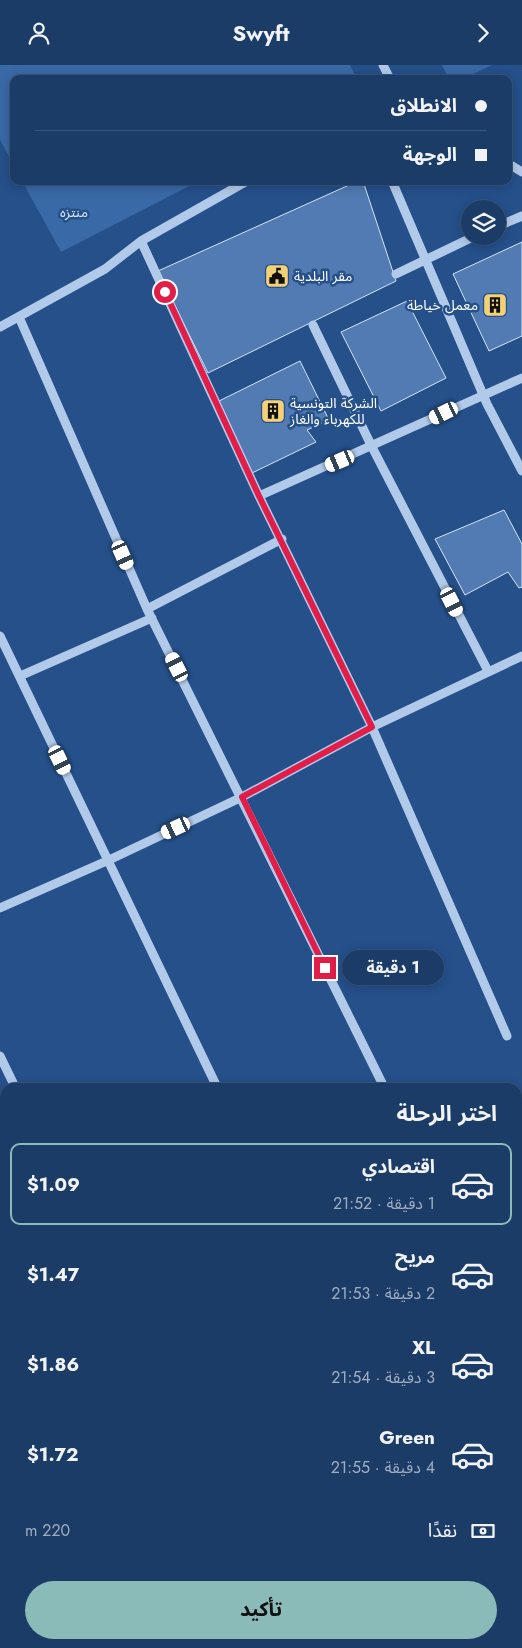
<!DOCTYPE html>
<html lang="ar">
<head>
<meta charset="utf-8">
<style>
  :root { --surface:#1c3c68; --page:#25436e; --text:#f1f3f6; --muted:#a0adc0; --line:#3a567c; --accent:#8bbbb9 }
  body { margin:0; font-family:Jost,"Noto Sans Arabic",sans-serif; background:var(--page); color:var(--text); direction:rtl; height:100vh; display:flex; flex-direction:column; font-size:19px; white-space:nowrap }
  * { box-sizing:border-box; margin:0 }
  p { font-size:16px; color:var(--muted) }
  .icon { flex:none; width:28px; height:28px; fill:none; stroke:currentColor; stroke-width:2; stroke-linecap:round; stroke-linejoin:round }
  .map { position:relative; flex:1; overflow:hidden; direction:ltr }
  .side { position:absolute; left:0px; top:1018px; width:522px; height:566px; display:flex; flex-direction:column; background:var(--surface); border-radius:15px 15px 0 0; box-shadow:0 2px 12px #0003,0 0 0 1px var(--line); direction:rtl }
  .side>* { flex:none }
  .guide { position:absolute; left:10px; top:10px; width:502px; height:110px; border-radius:10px; box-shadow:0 2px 12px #0003,0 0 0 1px var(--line); direction:rtl; display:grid; align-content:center; height:110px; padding:0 25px; background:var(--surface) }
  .controls { position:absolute; left:461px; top:135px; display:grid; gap:10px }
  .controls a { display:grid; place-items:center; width:45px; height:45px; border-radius:50%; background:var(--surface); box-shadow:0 2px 12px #0003,0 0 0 1px var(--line); font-size:25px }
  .end { position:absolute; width:22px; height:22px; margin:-11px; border:6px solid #e11d48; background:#fff; box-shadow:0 0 0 2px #fff }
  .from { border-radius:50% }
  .bubble { position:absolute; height:35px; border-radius:18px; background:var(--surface); box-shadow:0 2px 12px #0003,0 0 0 1px var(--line); font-size:16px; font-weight:700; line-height:35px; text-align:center; direction:rtl }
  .car { position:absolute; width:15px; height:30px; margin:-15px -8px; border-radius:6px; box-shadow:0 0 4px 1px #0007; background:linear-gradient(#fff 24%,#345 0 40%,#fff 0 76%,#345 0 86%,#fff 0) }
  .guide b { display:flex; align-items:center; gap:18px; height:48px; font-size:19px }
  .guide b+b { border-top:1px solid var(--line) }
  .guide i { width:12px; height:12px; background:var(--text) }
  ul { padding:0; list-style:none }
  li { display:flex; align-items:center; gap:15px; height:82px; margin:0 10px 8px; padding:0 15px; border:2px solid transparent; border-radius:10px }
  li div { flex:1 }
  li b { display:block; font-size:19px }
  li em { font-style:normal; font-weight:700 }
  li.selected { border-color:var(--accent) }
  li>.icon { width:45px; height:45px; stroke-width:1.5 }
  h2 { padding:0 25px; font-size:22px; line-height:60px }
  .pay { display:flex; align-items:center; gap:12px; height:55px; padding:0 25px; font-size:19px }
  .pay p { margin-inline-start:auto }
  .button { display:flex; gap:10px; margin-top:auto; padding:10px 25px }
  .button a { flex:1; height:58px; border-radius:30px; background:var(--accent); color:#111; font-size:20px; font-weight:700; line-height:58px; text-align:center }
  header { display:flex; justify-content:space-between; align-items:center; height:65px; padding:0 25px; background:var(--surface); font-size:22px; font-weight:700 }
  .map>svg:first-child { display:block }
  .green { fill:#3969a6 }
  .building { fill:#517bb2; stroke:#d6e5f7 }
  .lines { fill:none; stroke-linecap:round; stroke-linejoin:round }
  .minor { stroke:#b2caea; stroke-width:9 }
  .route { stroke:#e11d48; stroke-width:6 }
  .labels { text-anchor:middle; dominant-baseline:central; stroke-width:5; stroke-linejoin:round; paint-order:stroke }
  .park-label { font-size:14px; fill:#d6e5f7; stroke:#25508a }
  .poi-label { font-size:14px; fill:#fff; stroke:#25508a; text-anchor:start }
</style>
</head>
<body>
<header><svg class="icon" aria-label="forward" viewBox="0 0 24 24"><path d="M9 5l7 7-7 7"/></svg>Swyft<svg class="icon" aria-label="person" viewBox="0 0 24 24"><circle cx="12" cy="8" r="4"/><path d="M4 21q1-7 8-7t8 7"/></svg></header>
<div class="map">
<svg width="522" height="1583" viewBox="0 0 522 1583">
  <rect width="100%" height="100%" fill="#25508a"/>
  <!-- green -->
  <path class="green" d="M 0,0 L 350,0 L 357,14 L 14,14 L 14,101 L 0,75 Z
    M 442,0 L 492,0 L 463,14 L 449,14 Z
    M 22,116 L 199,116 L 61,187 Z"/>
  <!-- building -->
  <path class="building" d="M 358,116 L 363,116 L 396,216 L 208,308 L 158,206 Z
    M 522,177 L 522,271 L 489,286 L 453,209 Z
    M 407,236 L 446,313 L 381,346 L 341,267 Z
    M 300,296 L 329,355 L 307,365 L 316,377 L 252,408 L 217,337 Z
    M 504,445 L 522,479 L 522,522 L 519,523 L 508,507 L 465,530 L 435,474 Z"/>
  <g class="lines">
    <!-- minor -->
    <path class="minor" d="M 383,0 L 390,14
      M 509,99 L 522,107
      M 392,116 L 487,339 L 522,406
      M 498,161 L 522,151
      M 141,176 L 259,431 L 372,662 L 507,971
      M 396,209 L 475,171
      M 19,252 L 147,544 L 384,1022
      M 313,260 L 372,382 L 488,606
      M 0,262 L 105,204 L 141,176 L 247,116
      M 259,431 L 522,313
      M 147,544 L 282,474
      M 0,571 L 217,1022
      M 20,611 L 152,553
      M 0,843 L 109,795 L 242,732 L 372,662 L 522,591
      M 0,991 L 15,1022
      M 518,1160 L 522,1158
      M 518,1302 L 522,1311
      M 0,1407 L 5,1404
      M 477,1579 L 479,1583"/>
  </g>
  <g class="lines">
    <!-- route -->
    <path class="route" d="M 165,227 L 259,431 L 372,662 L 242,732 L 325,903"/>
  </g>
  <!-- icons -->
  <defs>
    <symbol id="civic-square" viewBox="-11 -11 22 22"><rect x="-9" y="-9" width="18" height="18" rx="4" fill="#f3d176" stroke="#25508a"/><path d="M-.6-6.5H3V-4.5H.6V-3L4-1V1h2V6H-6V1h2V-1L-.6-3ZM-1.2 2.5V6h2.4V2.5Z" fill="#111"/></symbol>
    <symbol id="building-square" viewBox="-11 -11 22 22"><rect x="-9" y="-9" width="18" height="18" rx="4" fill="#f3d176" stroke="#25508a"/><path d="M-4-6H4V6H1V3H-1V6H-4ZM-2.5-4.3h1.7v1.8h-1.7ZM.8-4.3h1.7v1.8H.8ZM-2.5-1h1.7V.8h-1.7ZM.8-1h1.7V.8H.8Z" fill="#111"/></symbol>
  </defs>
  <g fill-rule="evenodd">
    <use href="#civic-square" x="263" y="197" width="28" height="28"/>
    <use href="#building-square" x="481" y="226" width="28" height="28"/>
    <use href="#building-square" x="259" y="332" width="28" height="28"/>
  </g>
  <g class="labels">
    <!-- park labels -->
    <g class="park-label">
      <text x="74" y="147">منتزه</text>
    </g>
    <!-- poi labels -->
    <g class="poi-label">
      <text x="294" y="211">مقر البلدية</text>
      <text x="478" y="240" text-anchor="end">معمل خياطة</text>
      <text x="290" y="338">الشركة التونسية<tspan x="290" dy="16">للكهرباء والغاز</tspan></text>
    </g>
  </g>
</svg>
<div class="controls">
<a><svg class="icon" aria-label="layers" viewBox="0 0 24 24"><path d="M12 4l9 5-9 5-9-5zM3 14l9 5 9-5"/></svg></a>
</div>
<i class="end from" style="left:165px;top:227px"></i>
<i class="end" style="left:325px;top:903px"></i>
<div class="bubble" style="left:342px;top:885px;width:102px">1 دقيقة</div>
<i class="car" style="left:444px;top:348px;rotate:244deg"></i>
<i class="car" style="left:340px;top:396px;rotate:247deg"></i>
<i class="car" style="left:123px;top:490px;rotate:156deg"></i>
<i class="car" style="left:452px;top:537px;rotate:153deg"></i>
<i class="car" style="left:177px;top:602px;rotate:333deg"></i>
<i class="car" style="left:60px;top:695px;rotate:154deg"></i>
<i class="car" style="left:176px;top:763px;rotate:245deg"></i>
<div class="guide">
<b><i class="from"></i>الانطلاق</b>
<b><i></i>الوجهة</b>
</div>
<section class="side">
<h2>اختر الرحلة</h2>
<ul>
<li class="selected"><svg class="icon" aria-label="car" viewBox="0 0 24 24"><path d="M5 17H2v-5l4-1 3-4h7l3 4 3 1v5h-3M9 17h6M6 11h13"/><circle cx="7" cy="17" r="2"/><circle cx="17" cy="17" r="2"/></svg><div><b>اقتصادي</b><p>1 دقيقة · 21:52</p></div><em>$1.09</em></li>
<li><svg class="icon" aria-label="car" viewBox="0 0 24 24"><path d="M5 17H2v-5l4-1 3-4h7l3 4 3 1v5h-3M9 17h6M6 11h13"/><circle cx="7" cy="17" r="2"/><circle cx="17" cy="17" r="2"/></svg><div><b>مريح</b><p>2 دقيقة · 21:53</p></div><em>$1.47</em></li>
<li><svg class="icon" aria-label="car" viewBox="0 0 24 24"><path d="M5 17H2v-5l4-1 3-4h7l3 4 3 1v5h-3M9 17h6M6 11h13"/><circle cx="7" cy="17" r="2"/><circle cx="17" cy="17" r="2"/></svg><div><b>XL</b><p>3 دقيقة · 21:54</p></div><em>$1.86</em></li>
<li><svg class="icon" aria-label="car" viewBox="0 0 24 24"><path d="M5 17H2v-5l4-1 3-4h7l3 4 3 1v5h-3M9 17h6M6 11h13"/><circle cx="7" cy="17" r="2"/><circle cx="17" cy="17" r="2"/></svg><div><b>Green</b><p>4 دقيقة · 21:55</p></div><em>$1.72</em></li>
</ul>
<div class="pay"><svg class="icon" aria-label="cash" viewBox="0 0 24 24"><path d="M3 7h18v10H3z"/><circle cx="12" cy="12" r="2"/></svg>نقدًا<p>220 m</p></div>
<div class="button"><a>تأكيد</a></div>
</section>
</div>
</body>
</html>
